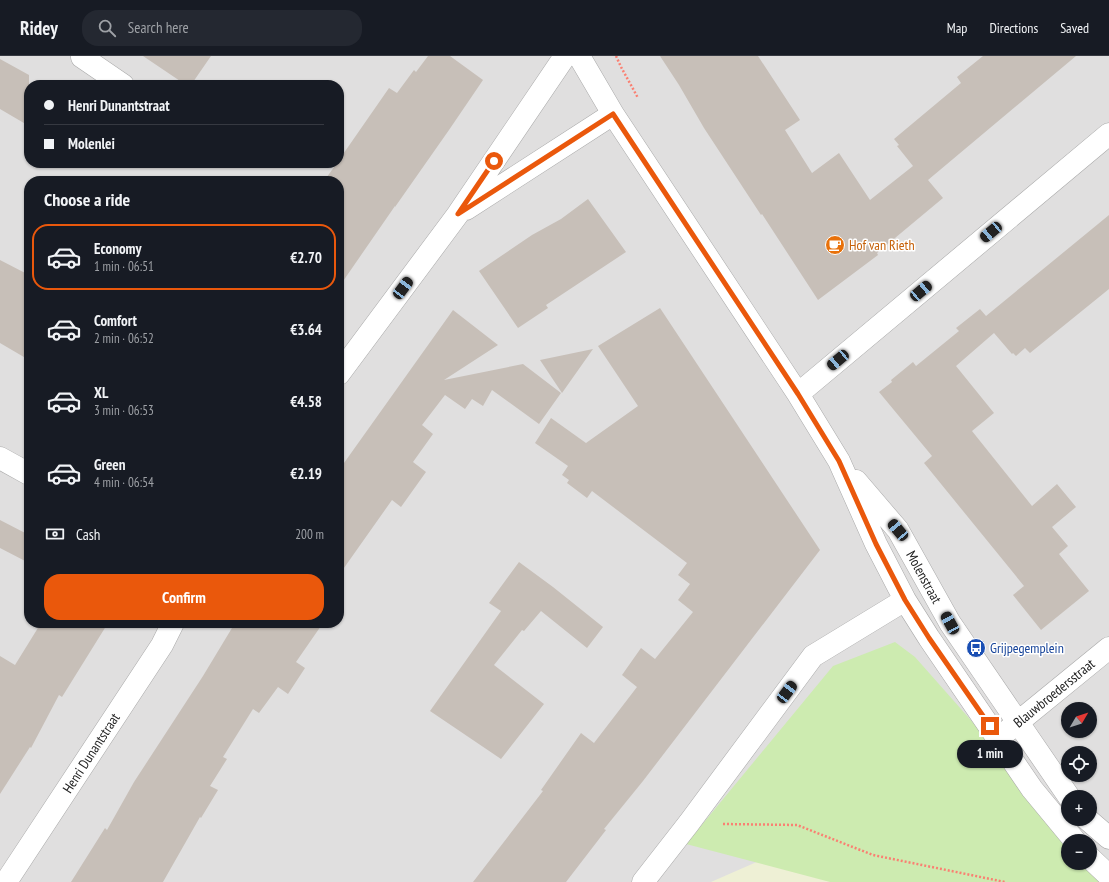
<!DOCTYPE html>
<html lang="en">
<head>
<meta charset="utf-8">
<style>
  :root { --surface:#171b24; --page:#242831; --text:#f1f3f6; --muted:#9ea1a6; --line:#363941; --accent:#ea580c }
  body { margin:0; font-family:"PT Sans Narrow",sans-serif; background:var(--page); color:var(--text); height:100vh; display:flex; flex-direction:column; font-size:15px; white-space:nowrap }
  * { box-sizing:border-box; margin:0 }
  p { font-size:13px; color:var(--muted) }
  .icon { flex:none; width:22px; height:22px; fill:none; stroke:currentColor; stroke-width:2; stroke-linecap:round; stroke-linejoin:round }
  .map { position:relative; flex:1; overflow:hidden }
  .sheet { position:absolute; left:24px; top:120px; width:320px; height:452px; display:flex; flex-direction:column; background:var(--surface); border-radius:16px; box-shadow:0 1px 3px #0004 }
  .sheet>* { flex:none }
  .banner { position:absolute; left:24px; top:24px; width:320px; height:88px; border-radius:16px; box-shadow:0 1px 3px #0004; display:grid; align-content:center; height:88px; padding:0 20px; background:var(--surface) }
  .needle { width:26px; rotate:51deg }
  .buttons { position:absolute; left:1061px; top:646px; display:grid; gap:8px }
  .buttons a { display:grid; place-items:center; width:36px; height:36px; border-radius:50%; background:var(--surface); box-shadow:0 1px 3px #0004; font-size:20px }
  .end { position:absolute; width:18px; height:18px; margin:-9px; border:5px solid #ea580c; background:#fff; box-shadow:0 0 0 2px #fff }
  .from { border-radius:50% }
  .bubble { position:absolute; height:28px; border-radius:14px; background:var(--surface); box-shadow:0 1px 3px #0004; font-size:13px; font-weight:800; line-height:28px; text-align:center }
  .car { position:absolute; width:12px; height:24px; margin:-12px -6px; border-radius:5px; box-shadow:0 0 3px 1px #0007; background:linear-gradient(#222 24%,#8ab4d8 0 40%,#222 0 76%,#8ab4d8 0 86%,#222 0) }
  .banner b { display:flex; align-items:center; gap:14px; height:38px; font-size:15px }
  .banner b+b { border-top:1px solid var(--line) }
  .banner i { width:10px; height:10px; background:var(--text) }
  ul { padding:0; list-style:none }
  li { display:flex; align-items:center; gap:12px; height:66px; margin:0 8px 6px; padding:0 12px; border:2px solid transparent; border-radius:16px }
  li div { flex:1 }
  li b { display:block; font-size:15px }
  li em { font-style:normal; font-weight:800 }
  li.active { border-color:var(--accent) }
  li>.icon { width:36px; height:36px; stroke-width:1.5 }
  h2 { padding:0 20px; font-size:18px; line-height:48px }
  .pay { display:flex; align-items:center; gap:10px; height:44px; padding:0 20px; font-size:15px }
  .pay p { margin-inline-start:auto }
  .cta { display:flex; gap:8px; margin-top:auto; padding:8px 20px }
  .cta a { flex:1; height:46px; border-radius:16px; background:var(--accent); color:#fff; font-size:16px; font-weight:800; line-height:46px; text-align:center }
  header { display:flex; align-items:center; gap:24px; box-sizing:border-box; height:56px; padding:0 20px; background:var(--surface); border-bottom:1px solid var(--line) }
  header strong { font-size:19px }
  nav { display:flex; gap:22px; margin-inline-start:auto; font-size:14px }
  .search { width:280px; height:36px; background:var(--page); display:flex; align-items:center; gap:10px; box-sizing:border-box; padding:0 14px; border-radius:16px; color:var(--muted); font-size:15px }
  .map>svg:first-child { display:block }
  .residential { fill:#e0dfdf; fill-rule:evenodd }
  .farmland { fill:#eef0d5 }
  .grass { fill:#cdebb0 }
  .building { fill:#c7bfb8 }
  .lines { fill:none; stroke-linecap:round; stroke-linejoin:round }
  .minor-casing { stroke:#a9a9a9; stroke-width:23 }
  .path { stroke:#fa8072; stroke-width:2.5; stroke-dasharray:2 2; stroke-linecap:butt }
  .minor { stroke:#fff; stroke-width:22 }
  .route { stroke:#ea580c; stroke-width:5 }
  .labels { text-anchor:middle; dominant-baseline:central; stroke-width:3; stroke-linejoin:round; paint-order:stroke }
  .food-label { font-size:14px; fill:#c56008; stroke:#fff; text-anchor:start }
  .street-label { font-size:14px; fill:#222; stroke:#fff }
  .transit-label { font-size:14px; fill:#164399; stroke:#fff; text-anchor:start }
</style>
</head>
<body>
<header>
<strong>Ridey</strong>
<div class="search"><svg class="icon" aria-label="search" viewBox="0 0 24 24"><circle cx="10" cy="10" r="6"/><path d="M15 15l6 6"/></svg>Search here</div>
<nav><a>Map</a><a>Directions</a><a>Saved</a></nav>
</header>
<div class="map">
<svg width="1109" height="826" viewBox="0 0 1109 826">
  <rect width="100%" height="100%" fill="#f2efe9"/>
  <!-- residential -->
  <path class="residential" d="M 0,0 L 1109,0 L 1109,826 L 0,826 ZM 29,29 L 339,29 L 339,107 L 29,107 ZM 29,125 L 339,125 L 339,567 L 29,567 ZM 1068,653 L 1090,653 L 1090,675 L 1068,675 ZM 1068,697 L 1090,697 L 1090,719 L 1068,719 ZM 1068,741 L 1090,741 L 1090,763 L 1068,763 ZM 1068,785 L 1090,785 L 1090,807 L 1068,807 Z"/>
  <!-- farmland -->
  <path class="farmland" d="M 766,802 L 848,826 L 711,826 Z"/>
  <!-- grass -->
  <path class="grass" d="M 895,586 L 915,601 L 1007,705 L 1068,785 L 1068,807 L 1085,807 L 1107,826 L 830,826 L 686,788 L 833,610 Z"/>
  <!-- building -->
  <path class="building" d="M 143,0 L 211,0 L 191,29 L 186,29 Z
    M 428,0 L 450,0 L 483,24 L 449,74 L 395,151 L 395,150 L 339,231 L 339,125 L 324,125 L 337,107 L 339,107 L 339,104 L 389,32 L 397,37 L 414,14 L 416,16 Z
    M 660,0 L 758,0 L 800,64 L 785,74 L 812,117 L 839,97 L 870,144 L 913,110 L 897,90 L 899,89 L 894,83 L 961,27 L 957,21 L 983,0 L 1076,0 L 928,124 L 943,142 L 877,197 L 878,199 L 818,244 L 762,158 L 761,159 L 704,72 L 679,29 Z
    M 0,3 L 29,19 L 29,70 L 0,53 Z
    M 588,143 L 626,196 L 546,249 L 548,252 L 518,272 L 479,215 L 532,179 L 561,163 Z
    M 1109,159 L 1109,233 L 1030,297 L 1025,292 L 1016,300 L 1013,297 L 1012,298 L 994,277 L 956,310 L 994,357 L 972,375 L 1032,450 L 1057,428 L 1076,451 L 1052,471 L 1068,490 L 1059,498 L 1089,535 L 1041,574 L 1013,539 L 1024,530 L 924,407 L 932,400 L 879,336 L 892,326 L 891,324 L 913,306 L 916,310 L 959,275 L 956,272 L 980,253 L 986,260 Z
    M 0,204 L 29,219 L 29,304 L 0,287 Z
    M 660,252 L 820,494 L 643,725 L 604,773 L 606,774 L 566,826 L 473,826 L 543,735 L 541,734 L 581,677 L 594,687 L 637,631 L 622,619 L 641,592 L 655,603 L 693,556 L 678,544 L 690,528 L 678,519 L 687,507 L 592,435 L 587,442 L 567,427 L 569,424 L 562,419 L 568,410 L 535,387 L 551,362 L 586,387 L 638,350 L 598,290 Z
    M 453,254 L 498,289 L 444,324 L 523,308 L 561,337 L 539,368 L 492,334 L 483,350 L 472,343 L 465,353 L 445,339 L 422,369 L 433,378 L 413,406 L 426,416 L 401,451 L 392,444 L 339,519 L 339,414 Z
    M 593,293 L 562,337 L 540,304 Z
    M 0,464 L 29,479 L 29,507 L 0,492 Z
    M 519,506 L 553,531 L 603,571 L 587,592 L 541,555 L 524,575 L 522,574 L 494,609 L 544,648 L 501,703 L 430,655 L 501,555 L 489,547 Z
    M 41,567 L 108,567 L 62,641 L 59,639 L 31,692 L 30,691 L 0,738 L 0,600 L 15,609 Z
    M 235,567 L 323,567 L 296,606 L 305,612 L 288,638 L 278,631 L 259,657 L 253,653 L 223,701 L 227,703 L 210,730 L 218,734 L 201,762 L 200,761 L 163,826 L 71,826 L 105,772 L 107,774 L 134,726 L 203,620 Z"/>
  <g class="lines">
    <defs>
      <path id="minor" d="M 579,0 L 613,58 L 798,338 L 839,405 L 876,488 L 905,544 L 929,582 L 1032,733 L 1075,785
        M 82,1 L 123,29
        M 466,153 L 613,58
        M 339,318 L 458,158 L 565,0
        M 798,338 L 1109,78
        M 0,402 L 29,418
        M 856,425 L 898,474 L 950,567 L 1069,741
        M 1006,676 L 1109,592
        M 1087,763 L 1109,782
        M 1090,802 L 1109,820
        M 6,826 L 162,589 L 173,567
        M 643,826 L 689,767 L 813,600 L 905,544"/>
    </defs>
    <!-- minor casing -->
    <use href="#minor" class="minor-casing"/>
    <!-- path -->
    <path class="path" d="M 616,0 L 621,11 L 638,42
      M 723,768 L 797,769 L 873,799 L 1005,826"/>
    <!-- minor -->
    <use href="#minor" class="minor"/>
  </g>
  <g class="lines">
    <!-- route -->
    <path class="route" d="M 494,105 L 458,158 L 613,58 L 798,338 L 839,405 L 876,488 L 905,544 L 929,582 L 990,670"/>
  </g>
  <!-- icons -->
  <defs>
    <symbol id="cafe-disc" viewBox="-11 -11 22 22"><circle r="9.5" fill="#e8710a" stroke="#fff"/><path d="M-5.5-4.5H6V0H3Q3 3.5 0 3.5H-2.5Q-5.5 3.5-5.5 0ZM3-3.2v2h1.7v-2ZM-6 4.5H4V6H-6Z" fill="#fff"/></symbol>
    <symbol id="bus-disc" viewBox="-11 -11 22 22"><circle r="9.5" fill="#1a4fb4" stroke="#fff"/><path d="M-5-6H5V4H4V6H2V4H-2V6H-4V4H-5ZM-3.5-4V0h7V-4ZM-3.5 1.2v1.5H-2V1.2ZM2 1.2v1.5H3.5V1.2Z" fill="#fff"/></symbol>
  </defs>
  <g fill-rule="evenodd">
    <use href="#cafe-disc" x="824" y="178" width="22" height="22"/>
    <use href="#bus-disc" x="965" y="581" width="22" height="22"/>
  </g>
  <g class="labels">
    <!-- food labels -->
    <g class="food-label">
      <text x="849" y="189">Hof van Rieth</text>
    </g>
    <!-- street labels -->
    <g class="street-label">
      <text transform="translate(924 521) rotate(61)">Molenstraat</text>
      <text transform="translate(1054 637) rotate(-39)">Blauwbroedersstraat</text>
      <text transform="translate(91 697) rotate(-57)">Henri Dunantstraat</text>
    </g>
    <!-- transit labels -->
    <g class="transit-label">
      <text x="990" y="592">Grijpegemplein</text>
    </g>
  </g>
</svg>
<div class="buttons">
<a><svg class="needle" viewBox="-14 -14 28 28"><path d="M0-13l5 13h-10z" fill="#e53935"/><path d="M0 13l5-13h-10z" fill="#9ea1a6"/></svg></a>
<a><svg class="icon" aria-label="locate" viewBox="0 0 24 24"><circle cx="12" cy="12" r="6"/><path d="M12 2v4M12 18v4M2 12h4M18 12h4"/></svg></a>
<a>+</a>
<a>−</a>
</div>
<i class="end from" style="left:494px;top:105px"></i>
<i class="end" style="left:990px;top:670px"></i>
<div class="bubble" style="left:957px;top:684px;width:66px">1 min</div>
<i class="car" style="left:991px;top:176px;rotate:230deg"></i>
<i class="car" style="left:403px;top:232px;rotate:37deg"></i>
<i class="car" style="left:921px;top:235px;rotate:50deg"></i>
<i class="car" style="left:838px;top:304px;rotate:230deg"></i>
<i class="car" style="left:898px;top:474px;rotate:320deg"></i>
<i class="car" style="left:950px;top:567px;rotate:331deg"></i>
<i class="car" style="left:787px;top:636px;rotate:37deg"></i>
<div class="banner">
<b><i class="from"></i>Henri Dunantstraat</b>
<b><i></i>Molenlei</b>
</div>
<section class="sheet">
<h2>Choose a ride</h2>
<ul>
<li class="active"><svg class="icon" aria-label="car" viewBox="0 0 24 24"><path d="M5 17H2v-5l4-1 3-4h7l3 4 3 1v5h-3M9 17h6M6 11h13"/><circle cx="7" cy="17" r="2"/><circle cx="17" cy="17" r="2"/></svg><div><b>Economy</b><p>1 min · 06:51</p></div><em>€2.70</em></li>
<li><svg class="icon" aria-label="car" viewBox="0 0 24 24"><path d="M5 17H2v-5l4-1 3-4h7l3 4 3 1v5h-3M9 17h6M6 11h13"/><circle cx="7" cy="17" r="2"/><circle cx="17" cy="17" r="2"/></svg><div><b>Comfort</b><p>2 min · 06:52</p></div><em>€3.64</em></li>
<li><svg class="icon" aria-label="car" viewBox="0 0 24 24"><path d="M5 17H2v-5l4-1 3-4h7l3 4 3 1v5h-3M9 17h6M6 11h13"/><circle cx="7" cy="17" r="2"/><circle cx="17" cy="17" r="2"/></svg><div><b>XL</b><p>3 min · 06:53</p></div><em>€4.58</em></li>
<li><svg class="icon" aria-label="car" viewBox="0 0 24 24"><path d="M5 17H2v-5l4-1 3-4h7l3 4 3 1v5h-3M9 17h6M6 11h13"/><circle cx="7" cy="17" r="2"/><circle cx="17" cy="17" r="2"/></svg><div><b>Green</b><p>4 min · 06:54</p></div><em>€2.19</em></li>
</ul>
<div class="pay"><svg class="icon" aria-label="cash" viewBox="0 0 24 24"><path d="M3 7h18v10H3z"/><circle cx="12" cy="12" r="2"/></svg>Cash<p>200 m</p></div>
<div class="cta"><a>Confirm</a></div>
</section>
</div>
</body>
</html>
